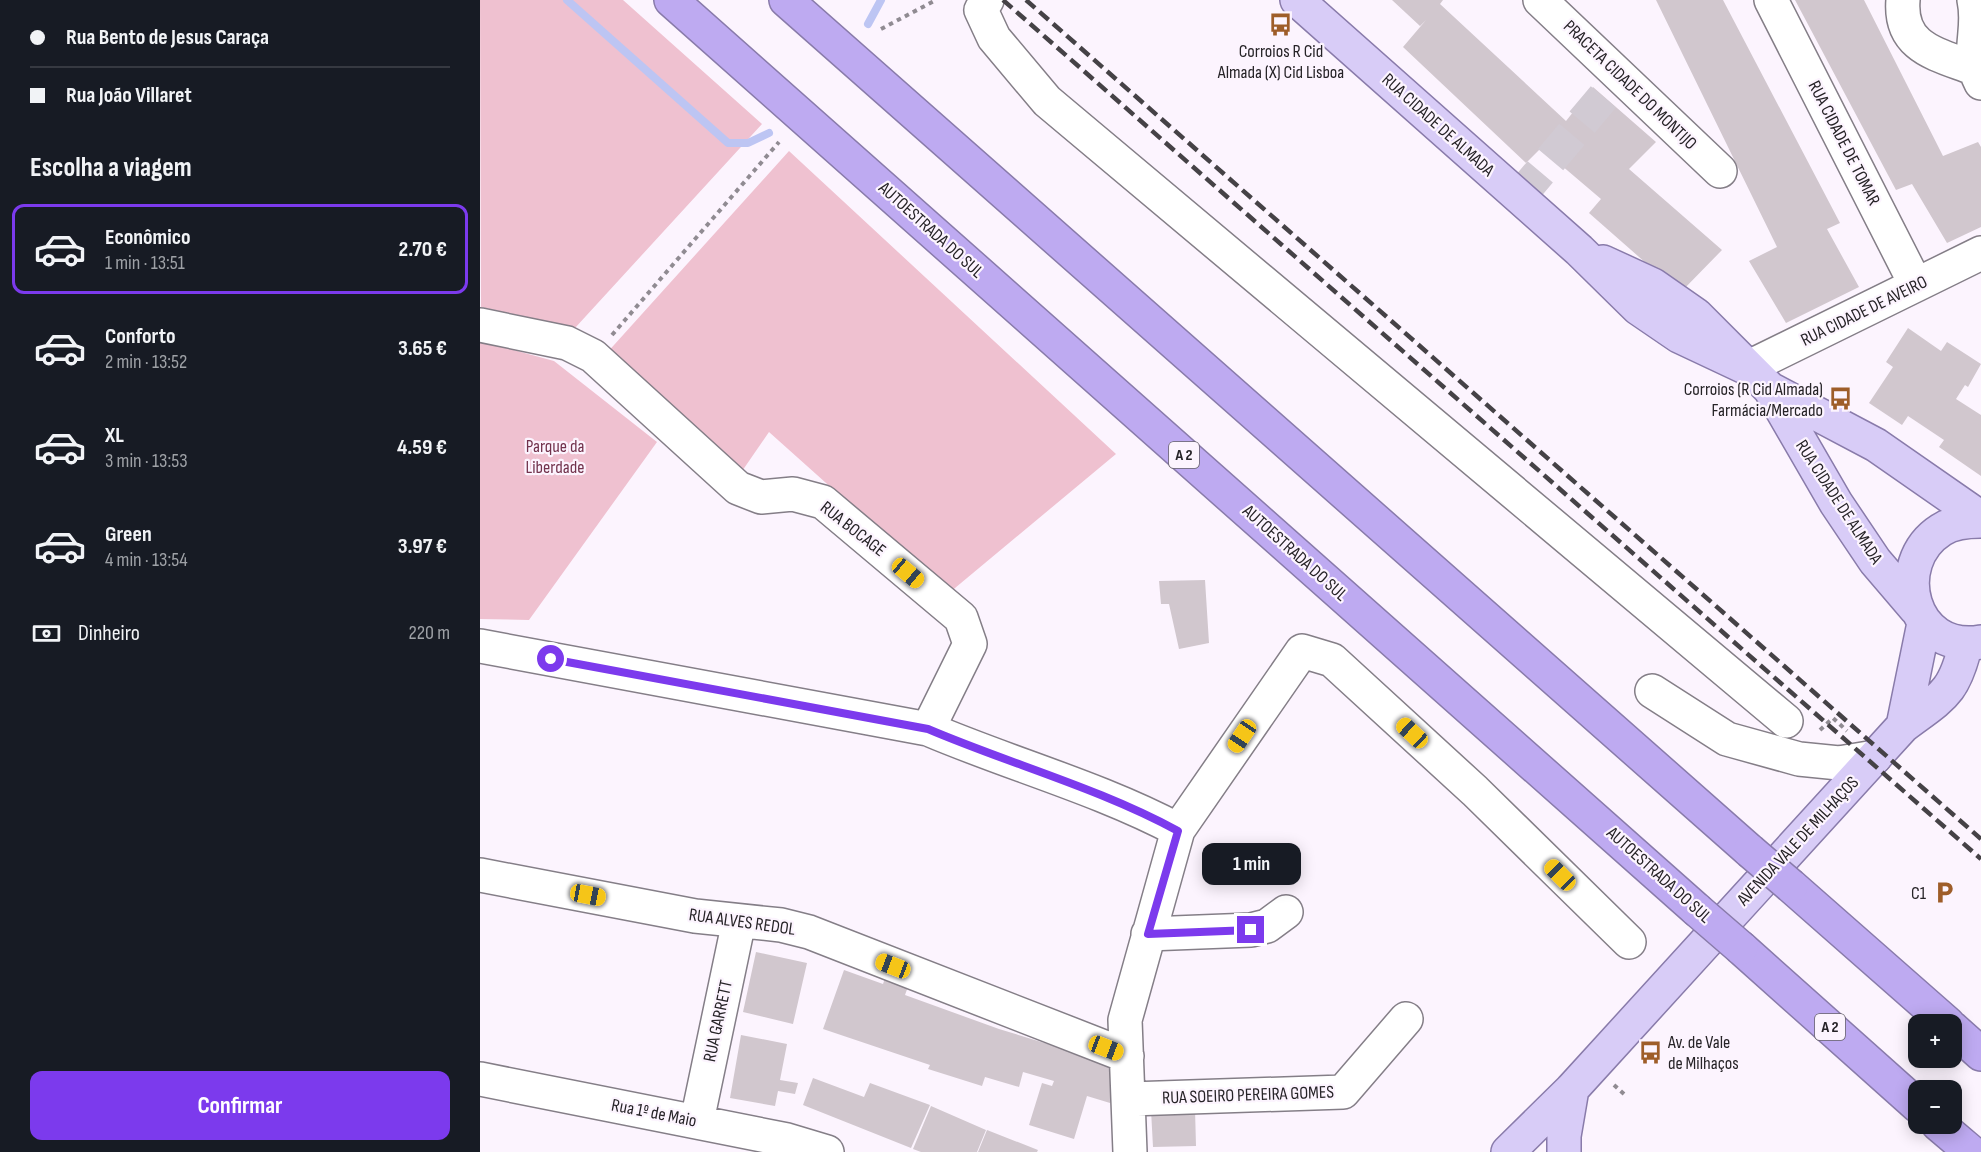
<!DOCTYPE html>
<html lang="pt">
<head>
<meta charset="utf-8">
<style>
  :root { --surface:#171b24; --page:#242831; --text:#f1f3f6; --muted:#9ea1a6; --line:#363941; --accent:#7c3aed }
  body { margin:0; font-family:"Sofia Sans Condensed",sans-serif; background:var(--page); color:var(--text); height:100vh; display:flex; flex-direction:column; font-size:22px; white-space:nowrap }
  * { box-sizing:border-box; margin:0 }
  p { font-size:20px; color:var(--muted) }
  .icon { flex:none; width:33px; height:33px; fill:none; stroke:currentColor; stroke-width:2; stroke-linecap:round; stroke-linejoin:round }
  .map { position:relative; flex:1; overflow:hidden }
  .side { display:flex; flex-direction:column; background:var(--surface); width:480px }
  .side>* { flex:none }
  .banner { display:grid; align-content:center; height:132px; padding:0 30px; background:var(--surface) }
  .buttons { position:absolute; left:1428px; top:1014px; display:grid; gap:12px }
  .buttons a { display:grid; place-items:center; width:54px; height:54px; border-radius:12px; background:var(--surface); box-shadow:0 3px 15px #0003; font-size:30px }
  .end { position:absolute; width:27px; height:27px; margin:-14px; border:8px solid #7c3aed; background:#fff; box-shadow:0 0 0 3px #fff }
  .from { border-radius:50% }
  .bubble { position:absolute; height:42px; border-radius:12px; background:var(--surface); box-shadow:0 3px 15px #0003; font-size:20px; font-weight:700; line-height:42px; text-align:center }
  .car { position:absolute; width:18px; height:36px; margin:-18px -9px; border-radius:8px; box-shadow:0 0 4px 2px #0007; background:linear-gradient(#f5c518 24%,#345 0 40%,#f5c518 0 76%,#345 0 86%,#f5c518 0) }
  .banner b { display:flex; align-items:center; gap:21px; height:57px; font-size:22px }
  .banner b+b { border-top:2px solid var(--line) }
  .banner i { width:15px; height:15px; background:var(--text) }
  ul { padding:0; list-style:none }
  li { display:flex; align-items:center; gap:18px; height:90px; margin:0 12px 9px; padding:0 18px; border:3px solid transparent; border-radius:12px }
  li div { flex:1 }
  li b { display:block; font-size:22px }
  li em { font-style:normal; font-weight:700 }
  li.selected { border-color:var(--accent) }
  li>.icon { width:54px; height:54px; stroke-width:1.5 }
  h2 { padding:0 30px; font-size:27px; line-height:72px }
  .pay { display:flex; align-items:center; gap:15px; height:66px; padding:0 30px; font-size:22px }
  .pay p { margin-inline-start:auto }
  .action { display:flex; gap:12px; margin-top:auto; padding:12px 30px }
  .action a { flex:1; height:69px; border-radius:12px; background:var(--accent); color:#fff; font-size:24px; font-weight:700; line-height:69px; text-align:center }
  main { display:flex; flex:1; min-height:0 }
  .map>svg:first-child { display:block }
  .green { fill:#efc1d0 }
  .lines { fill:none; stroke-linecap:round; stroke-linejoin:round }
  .stream { stroke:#bdc5f3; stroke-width:8 }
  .building { fill:#d1c7ce }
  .minor-tunnel { stroke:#d1cad3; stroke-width:33; stroke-dasharray:33 16; stroke-linecap:butt }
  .minor-casing { stroke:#847e87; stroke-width:36 }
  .major-casing { stroke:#897baa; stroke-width:36 }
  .highway-casing { stroke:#897baa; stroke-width:36 }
  .path { stroke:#908b92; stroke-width:4; stroke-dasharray:4.5 4.5; stroke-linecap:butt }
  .minor { stroke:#fff; stroke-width:33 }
  .major { stroke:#d8ccf7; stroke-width:33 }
  .highway { stroke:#beaaf1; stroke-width:33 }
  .rail { stroke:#454246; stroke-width:4.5; stroke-dasharray:12 6; stroke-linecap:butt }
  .highway-bridge-casing { stroke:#897baa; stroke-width:36; stroke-linecap:butt }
  .highway-bridge { stroke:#beaaf1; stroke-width:33 }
  .route { stroke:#7c3aed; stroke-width:8 }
  .labels { text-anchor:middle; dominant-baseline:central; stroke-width:4.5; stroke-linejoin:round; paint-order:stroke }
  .shield { fill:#fcf4fe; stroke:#666268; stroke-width:1.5 }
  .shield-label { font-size:16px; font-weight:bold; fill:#262327 }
  .poi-label { font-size:18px; fill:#262327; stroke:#fcf4fe; text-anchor:end }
  .street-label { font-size:18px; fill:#262327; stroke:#fcf4fe }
  .park-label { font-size:18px; fill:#72324c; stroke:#fcf4fe }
</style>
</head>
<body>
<main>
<section class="side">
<div class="banner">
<b><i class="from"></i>Rua Bento de Jesus Caraça</b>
<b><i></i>Rua João Villaret</b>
</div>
<h2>Escolha a viagem</h2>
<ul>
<li class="selected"><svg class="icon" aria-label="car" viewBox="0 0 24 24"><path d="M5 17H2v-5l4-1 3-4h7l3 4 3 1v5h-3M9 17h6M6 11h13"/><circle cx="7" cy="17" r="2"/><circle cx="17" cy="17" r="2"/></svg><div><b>Econômico</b><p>1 min · 13:51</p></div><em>2.70 €</em></li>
<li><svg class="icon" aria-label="car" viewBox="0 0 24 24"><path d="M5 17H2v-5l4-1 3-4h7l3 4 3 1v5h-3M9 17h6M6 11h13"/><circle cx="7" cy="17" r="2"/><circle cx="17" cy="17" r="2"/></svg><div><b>Conforto</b><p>2 min · 13:52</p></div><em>3.65 €</em></li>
<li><svg class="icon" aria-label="car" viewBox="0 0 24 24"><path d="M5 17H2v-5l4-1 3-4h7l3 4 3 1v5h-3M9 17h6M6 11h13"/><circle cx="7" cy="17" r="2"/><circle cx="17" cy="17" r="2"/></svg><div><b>XL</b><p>3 min · 13:53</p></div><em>4.59 €</em></li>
<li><svg class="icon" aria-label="car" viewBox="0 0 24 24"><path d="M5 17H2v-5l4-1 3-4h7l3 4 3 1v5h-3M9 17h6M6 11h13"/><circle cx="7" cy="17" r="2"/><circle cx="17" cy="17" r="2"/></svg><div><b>Green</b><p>4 min · 13:54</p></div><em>3.97 €</em></li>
</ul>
<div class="pay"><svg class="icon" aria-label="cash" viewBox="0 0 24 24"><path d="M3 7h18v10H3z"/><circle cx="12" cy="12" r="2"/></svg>Dinheiro<p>220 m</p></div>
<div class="action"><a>Confirmar</a></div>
</section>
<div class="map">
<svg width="1501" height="1152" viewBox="0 0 1501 1152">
  <rect width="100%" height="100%" fill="#fcf4fe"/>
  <!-- green -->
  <path class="green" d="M 0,0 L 143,0 L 282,124 L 95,328 L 1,307 Z
    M 309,151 L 636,454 L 469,593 L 289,432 L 258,477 L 125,355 Z
    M 0,341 L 74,361 L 177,442 L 49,620 L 0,619 Z"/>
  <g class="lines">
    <!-- stream -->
    <path class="stream" d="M 87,0 L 248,143 L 268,143 L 289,133
      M 388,24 L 401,0"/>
  </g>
  <!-- building -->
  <path class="building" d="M 912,0 L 963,0 L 960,4 L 1086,121 L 1113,87 L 1176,142 L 1149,169 L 1242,250 L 1200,293 L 1109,213 L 1121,199 L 1061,148 L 1046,163 L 923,47 L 946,20 L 940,26 Z
    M 1176,0 L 1243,0 L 1360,223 L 1347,229 L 1379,287 L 1306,323 L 1269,261 L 1297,247 Z
    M 1315,0 L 1384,0 L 1463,156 L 1498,142 L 1501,147 L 1501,227 L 1467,243 L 1432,184 L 1416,190 Z
    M 1428,328 L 1461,351 L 1467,342 L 1501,364 L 1488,387 L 1485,385 L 1476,399 L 1501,415 L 1501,476 L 1459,447 L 1464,440 L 1428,416 L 1422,425 L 1389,403 L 1413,367 L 1406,362 Z
    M 725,580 L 729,643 L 699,649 L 689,604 L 681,604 L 679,581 Z
    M 276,952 L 327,963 L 313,1024 L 263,1012 Z
    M 408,969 L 431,978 L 425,995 L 519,1029 L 584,1049 L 644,1059 L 630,1103 L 607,1096 L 594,1139 L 549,1125 L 562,1083 L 572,1086 L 574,1081 L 543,1072 L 539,1087 L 505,1077 L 502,1086 L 448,1069 L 450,1065 L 343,1029 L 364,970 L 403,984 Z
    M 261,1035 L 307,1044 L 300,1080 L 318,1083 L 315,1094 L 298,1091 L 295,1106 L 250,1098 Z
    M 333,1078 L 384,1097 L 390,1083 L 450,1105 L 431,1148 L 323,1105 Z
    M 451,1106 L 506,1130 L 497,1152 L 441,1152 L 433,1149 Z
    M 715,1109 L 716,1146 L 673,1147 L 671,1110 Z
    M 507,1130 L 558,1150 L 557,1152 L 498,1152 Z"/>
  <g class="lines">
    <!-- minor-tunnel -->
    <path class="minor-tunnel" d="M 1039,197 L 1141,76"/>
    <defs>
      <path id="minor" d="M 507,0 L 501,10 L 514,38 L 567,101 L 1306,721
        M 1060,0 L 1240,171
        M 1291,0 L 1436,285
        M 1423,0 C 1419,48 1457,54 1493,68
        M 1494,0 C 1501,31 1485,53 1501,83
        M 0,325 L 87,343 L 113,356 L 258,488 L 281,497 L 313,494 L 343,502 L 481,618 L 490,644 L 448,729
        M 1267,368 L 1501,253
        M 0,646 L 448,729 C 530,764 619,788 698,830
        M 1172,691 L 1247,739 L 1319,759 L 1359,763 L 1395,757
        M 0,875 L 215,916 L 301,925 L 329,932 L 647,1056
        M 668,934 L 771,930 L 787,926 L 806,912
        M 0,1079 L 307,1140 L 347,1152
        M 650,1099 L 863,1092 L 926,1019
        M 217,1121 L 259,921
        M 650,1152 L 645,1020 L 698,830 L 822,651 L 852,660 L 995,791 L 1149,942"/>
      <path id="major" d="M 817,0 L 1099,250 L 1158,308 L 1199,336 L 1267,368
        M 1123,262 L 1173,285 L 1216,315 L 1290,389 L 1396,445 L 1501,518
        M 1290,389 L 1356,503 L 1395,561 L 1436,609
        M 1501,521 C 1487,521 1473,522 1461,530 C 1409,563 1431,654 1501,642
        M 1423,726 L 1444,623
        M 1028,1152 L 1092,1089 L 1423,726 C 1463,696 1474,694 1486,643
        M 1084,1152 L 1084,1136 L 1092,1089"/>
      <path id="highway" d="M 191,0 L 1217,910
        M 306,0 L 1270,851
        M 1311,886 L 1468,1024
        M 1261,948 L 1438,1106
        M 1472,1028 L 1501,1054
        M 1458,1124 L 1491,1152"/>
    </defs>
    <!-- minor casing -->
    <use href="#minor" class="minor-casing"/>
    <!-- major casing -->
    <use href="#major" class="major-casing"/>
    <!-- highway casing -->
    <use href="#highway" class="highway-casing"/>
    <!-- path -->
    <path class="path" d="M 401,29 L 456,0
      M 132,335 L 299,142
      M 1340,730 L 1353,718 L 1367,731
      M 1134,1085 L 1145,1095"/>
    <!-- minor -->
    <use href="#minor" class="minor"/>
    <!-- major -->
    <use href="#major" class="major"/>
    <!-- highway -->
    <use href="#highway" class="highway"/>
    <!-- rail -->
    <path class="rail" d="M 523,0 L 1501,859
      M 546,0 L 1501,839"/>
    <defs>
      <path id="highway-bridge" d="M 1270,851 L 1311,886
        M 1217,910 L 1261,948"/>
    </defs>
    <!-- highway-bridge casing -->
    <use href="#highway-bridge" class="highway-bridge-casing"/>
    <!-- highway-bridge -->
    <use href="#highway-bridge" class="highway-bridge"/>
  </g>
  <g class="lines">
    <!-- route -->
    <path class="route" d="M 71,659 L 448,729 C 530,764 619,788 698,831 L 668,934 L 771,930"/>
  </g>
  <!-- icons -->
  <defs>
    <symbol id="bus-bare" viewBox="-9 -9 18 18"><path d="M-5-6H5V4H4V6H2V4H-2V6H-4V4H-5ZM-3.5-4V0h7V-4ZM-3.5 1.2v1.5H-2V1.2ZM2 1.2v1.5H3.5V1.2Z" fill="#9e5d29" stroke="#fcf4fe" stroke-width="2.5" paint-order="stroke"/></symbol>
    <symbol id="parking-bare" viewBox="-9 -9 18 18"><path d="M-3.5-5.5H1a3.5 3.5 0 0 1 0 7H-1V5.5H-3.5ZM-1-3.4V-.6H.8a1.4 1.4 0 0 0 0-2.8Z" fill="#9e5d29" stroke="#fcf4fe" stroke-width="2.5" paint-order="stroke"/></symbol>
  </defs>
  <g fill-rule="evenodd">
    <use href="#bus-bare" x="784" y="8" width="33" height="33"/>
    <use href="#bus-bare" x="1344" y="382" width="33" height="33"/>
    <use href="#parking-bare" x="1448" y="876" width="33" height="33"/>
    <use href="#bus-bare" x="1154" y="1036" width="33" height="33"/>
  </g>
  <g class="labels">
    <!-- shield labels -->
    <g class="shield">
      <rect x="689" y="442" width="30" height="26" rx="4.5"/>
      <rect x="1335" y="1014" width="30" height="26" rx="4.5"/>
    </g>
    <g class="shield-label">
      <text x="704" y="455">A 2</text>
      <text x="1350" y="1027">A 2</text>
    </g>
    <!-- poi labels -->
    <g class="poi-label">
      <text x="801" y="51" text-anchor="middle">Corroios R Cid<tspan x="801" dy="21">Almada (X) Cid Lisboa</tspan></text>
      <text x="1343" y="389">Corroios (R Cid Almada)<tspan x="1343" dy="21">Farmácia/Mercado</tspan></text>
      <text x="1446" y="893">C1</text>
      <text x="1188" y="1042" text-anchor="start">Av. de Vale<tspan x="1188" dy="21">de Milhaços</tspan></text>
    </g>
    <!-- street labels -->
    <g class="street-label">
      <text transform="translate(1150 85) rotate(44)">PRACETA CIDADE DO MONTIJO</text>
      <text transform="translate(958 125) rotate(42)">RUA CIDADE DE ALMADA</text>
      <text transform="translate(1364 143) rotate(63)">RUA CIDADE DE TOMAR</text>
      <text transform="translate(451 230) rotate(42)">AUTOESTRADA DO SUL</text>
      <text transform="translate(1384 311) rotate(-26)">RUA CIDADE DE AVEIRO</text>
      <text transform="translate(1359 502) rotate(57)">RUA CIDADE DE ALMADA</text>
      <text transform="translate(373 529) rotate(38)">RUA BOCAGE</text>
      <text transform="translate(815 553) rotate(42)">AUTOESTRADA DO SUL</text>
      <text transform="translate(1318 841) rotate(-47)">AVENIDA VALE DE MILHAÇOS</text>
      <text transform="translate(1179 875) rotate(42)">AUTOESTRADA DO SUL</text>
      <text transform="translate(262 922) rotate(8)">RUA ALVES REDOL</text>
      <text transform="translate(238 1021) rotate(-78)">RUA GARRETT</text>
      <text transform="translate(768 1095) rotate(-2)">RUA SOEIRO PEREIRA GOMES</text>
      <text transform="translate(174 1113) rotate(11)">Rua 1º de Maio</text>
    </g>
    <!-- park labels -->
    <g class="park-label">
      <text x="75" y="446">Parque da<tspan x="75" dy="21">Liberdade</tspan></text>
    </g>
  </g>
</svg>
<div class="buttons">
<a>+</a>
<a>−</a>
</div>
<i class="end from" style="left:71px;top:659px"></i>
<i class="end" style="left:771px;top:930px"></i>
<div class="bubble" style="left:722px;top:843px;width:99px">1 min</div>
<i class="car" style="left:428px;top:573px;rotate:130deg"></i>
<i class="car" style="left:932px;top:733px;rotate:313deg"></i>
<i class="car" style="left:762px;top:736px;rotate:214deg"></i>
<i class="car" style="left:1080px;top:875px;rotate:315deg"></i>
<i class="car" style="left:108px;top:895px;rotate:101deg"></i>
<i class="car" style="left:413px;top:966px;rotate:291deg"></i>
<i class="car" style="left:626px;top:1048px;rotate:111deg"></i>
</div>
</main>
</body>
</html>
